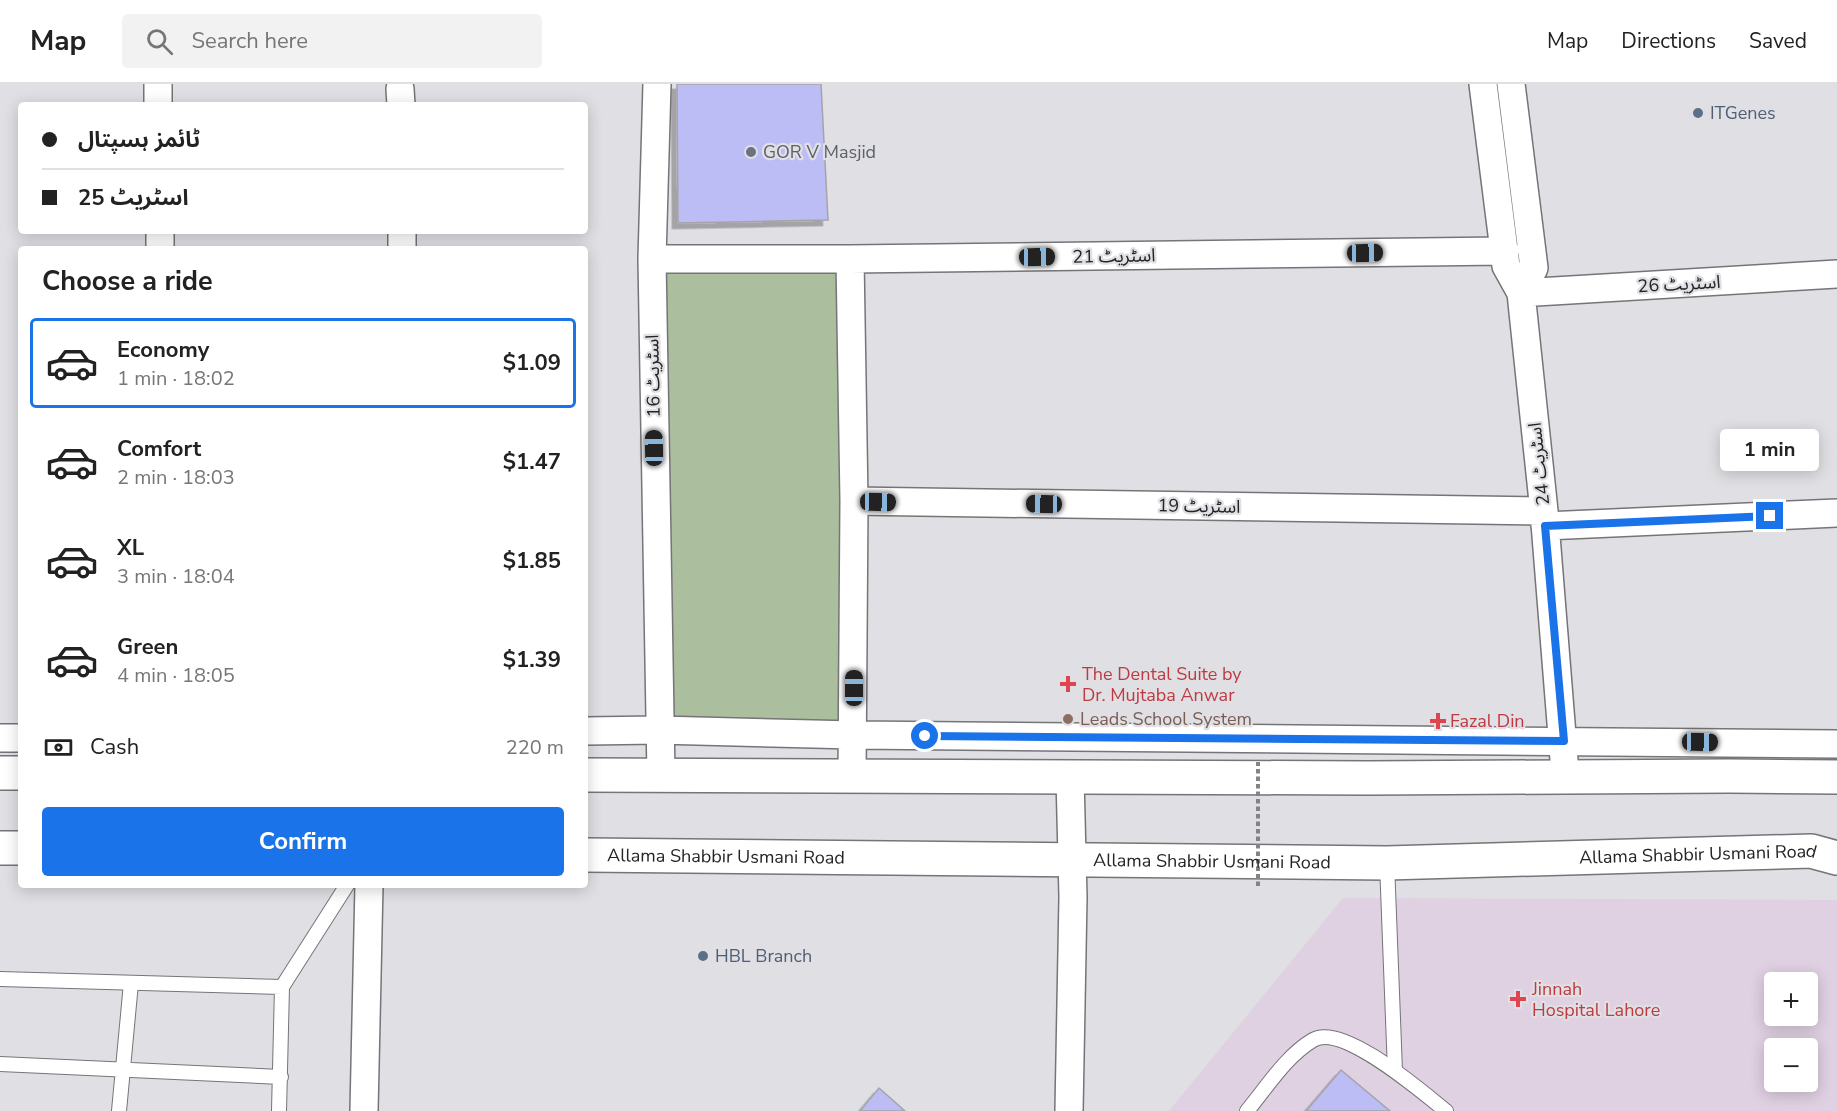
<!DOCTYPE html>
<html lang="en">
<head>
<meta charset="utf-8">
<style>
  :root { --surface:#fff; --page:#f2f2f2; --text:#222; --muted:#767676; --line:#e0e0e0; --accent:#1a73e8 }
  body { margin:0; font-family:"Nunito Sans","Noto Sans Arabic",sans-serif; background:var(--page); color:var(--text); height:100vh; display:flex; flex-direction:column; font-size:22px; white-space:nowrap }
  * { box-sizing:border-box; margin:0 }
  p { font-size:20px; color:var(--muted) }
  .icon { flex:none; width:33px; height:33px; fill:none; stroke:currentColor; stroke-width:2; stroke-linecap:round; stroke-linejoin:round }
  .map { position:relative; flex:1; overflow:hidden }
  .panel { position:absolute; left:18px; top:162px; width:570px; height:642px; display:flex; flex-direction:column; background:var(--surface); border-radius:6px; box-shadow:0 3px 15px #0003 }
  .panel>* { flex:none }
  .top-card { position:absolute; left:18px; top:18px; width:570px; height:132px; border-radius:6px; box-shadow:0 3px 15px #0003; display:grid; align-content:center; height:132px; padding:0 24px; background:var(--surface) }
  .fabs { position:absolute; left:1764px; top:888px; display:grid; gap:12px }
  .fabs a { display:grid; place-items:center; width:54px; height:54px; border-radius:6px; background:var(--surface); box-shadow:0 3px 15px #0003; font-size:30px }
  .end { position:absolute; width:27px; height:27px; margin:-14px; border:8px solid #1a73e8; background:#fff; box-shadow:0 0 0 3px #fff }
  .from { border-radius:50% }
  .bubble { position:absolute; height:42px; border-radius:6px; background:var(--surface); box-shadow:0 3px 15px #0003; font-size:20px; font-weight:700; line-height:42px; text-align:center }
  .car { position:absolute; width:18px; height:36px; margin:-18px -9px; border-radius:8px; box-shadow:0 0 4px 2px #0007; background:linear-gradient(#222 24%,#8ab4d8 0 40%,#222 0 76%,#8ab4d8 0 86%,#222 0) }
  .top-card b { display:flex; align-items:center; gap:21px; height:57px; font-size:22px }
  .top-card b+b { border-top:2px solid var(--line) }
  .top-card i { width:15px; height:15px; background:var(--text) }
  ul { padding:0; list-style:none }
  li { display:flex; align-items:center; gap:18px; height:90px; margin:0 12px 9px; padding:0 12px; border:3px solid transparent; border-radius:6px }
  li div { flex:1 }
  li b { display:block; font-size:22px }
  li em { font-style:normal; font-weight:700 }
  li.active { border-color:var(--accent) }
  li>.icon { width:54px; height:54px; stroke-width:1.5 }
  h2 { padding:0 24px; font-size:27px; line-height:72px }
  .pay { display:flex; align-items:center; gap:15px; height:66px; padding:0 24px; font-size:22px }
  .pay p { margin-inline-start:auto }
  .action { display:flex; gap:12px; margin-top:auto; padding:12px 24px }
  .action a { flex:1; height:69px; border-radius:6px; background:var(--accent); color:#fff; font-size:24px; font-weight:700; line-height:69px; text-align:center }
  header { display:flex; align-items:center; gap:36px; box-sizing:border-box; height:84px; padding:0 30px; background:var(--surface); border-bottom:2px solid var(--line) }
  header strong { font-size:28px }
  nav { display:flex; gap:33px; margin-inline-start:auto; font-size:21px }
  .search { width:420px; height:54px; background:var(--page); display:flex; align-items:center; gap:15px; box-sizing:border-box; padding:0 21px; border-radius:6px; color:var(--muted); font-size:22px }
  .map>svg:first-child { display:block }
  .medical { fill:#dfd0e2; fill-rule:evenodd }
  .green { fill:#abbe9e }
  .building { fill:#bcbdf4; stroke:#a4a4a8; stroke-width:1.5; filter:url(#shadow) }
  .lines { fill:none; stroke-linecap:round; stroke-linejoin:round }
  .service-casing { stroke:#757478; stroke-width:16 }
  .minor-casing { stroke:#757478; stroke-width:30 }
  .secondary-casing { stroke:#757478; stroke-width:36 }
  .service { stroke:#fff; stroke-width:14 }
  .minor { stroke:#fff; stroke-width:27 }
  .secondary { stroke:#fff; stroke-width:33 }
  .path-bridge { stroke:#848386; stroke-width:4; stroke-dasharray:4.5 3; stroke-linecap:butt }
  .route { stroke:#1a73e8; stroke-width:8 }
  .service-dot { fill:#5c6f8a; stroke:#e0dfe3; stroke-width:2 }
  .worship-dot { fill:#6b7280; stroke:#e0dfe3; stroke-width:2 }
  .health-dot { fill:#e0444e; stroke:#e0dfe3; stroke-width:2 }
  .education-dot { fill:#8d6e63; stroke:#e0dfe3; stroke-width:2 }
  .labels { text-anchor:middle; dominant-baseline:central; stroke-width:4.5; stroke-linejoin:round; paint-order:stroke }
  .service-label { font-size:18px; fill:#4e5e75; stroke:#e0dfe3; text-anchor:start }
  .worship-label { font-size:18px; fill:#5b616d; stroke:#e0dfe3; text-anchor:start }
  .street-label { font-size:18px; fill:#242425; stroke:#e0dfe3 }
  .health-label { font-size:18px; fill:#be3a42; stroke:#e0dfe3; text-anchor:start }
  .education-label { font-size:18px; fill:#785e54; stroke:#e0dfe3; text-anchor:start }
</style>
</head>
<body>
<header>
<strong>Map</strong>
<div class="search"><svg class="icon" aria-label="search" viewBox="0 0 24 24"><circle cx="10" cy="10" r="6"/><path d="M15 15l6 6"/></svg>Search here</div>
<nav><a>Map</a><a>Directions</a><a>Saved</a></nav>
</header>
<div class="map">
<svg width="1837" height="1027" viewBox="0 0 1837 1027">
  <defs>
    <filter id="shadow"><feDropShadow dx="-5.5" dy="5.5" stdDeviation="0" flood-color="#0004"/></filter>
  </defs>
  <rect width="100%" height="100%" fill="#e0dfe3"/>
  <!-- medical -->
  <path class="medical" d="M 1343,814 L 1837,816 L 1837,1027 L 1169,1027 ZM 1774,898 L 1808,898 L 1808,932 L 1774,932 ZM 1774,964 L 1808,964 L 1808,998 L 1774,998 Z"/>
  <!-- green -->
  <path class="green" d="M 663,186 L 838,188 L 840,637 L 666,634 Z"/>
  <!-- building -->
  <path class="building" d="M 677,0 L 821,0 L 828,136 L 678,139 Z
    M 1341,986 L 1390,1027 L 1306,1027 Z
    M 879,1004 L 905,1027 L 860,1027 Z"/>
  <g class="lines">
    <defs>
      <path id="service" d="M 1387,779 L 1395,987
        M 0,895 L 282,903
        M 0,980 L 281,993
        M 119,1027 L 131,899
        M 279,1027 L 282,903 L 347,801
        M 1247,1027 C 1267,1003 1286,972 1313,956 C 1342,938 1422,1008 1446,1027"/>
      <path id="minor" d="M 158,0 L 158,21
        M 657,0 L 652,175 L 661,691
        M 1483,0 L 1506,182 L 1521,209 L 1544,427 L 1564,676
        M 1511,0 L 1534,184 L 1521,209
        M 400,5 L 401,21
        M 160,147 L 160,165
        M 402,147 L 402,165
        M 652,175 L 850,175 L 1505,167
        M 850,175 L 854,417 L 852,692
        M 1521,209 L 1837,190
        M 854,417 L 1544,427
        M 1545,442 L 1837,429
        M 585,647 L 659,646 L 854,651 L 1837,660
        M 0,654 L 21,654
        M 364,1027 L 369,801
        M 1069,1027 L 1073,813 L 1070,693"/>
      <g id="secondary">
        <path d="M 0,689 L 21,689"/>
        <path d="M 585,691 L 1368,694 L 1729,692 L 1837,693"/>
        <path d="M 0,764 L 21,764"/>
        <path id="s1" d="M 585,771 L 1387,779 L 1811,767 L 1837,774"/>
      </g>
    </defs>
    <!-- service casing -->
    <use href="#service" class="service-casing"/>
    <!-- minor casing -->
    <use href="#minor" class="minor-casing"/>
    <!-- secondary casing -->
    <use href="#secondary" class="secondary-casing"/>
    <!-- service -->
    <use href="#service" class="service"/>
    <!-- minor -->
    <use href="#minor" class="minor"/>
    <!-- secondary -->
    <use href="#secondary" class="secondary"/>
    <!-- path-bridge -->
    <path class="path-bridge" d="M 1258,802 L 1258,678"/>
  </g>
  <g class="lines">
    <!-- route -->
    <path class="route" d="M 925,652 L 1564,657 L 1545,442 L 1770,432"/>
  </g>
  <!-- markers -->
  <g class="service-dot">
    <circle cx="1698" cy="29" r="6"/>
    <circle cx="703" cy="872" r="6"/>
  </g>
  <circle class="worship-dot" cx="751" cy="68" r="6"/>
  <g class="health-dot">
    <path d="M1065 591h6v6h6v6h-6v6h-6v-6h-6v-6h6z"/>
    <path d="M1435 628h6v6h6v6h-6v6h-6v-6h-6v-6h6z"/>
    <path d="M1515 906h6v6h6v6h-6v6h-6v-6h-6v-6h6z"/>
  </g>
  <circle class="education-dot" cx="1068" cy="635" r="6"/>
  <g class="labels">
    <!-- service labels -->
    <g class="service-label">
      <text x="1710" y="29">ITGenes</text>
      <text x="715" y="872">HBL Branch</text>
    </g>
    <!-- worship labels -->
    <g class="worship-label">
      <text x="763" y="68">GOR V Masjid</text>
    </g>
    <!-- street labels -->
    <g class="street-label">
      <text transform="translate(1114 172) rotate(-1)">اسٹریٹ 21</text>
      <text transform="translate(1679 200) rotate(-3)">اسٹریٹ 26</text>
      <text transform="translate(653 292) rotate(-91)">اسٹریٹ 16</text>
      <text transform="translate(1539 380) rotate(-96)">اسٹریٹ 24</text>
      <text transform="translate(1199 422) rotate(1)">اسٹریٹ 19</text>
      <text stroke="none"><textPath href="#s1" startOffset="1113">Allama Shabbir Usmani Road</textPath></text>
      <text stroke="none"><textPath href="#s1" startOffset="141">Allama Shabbir Usmani Road</textPath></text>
      <text stroke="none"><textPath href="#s1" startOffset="627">Allama Shabbir Usmani Road</textPath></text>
    </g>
    <!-- health labels -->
    <g class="health-label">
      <text x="1082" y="590">The Dental Suite by<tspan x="1082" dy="21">Dr. Mujtaba Anwar</tspan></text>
      <text x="1450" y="637">Fazal Din</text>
      <text x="1532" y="905">Jinnah<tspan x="1532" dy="21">Hospital Lahore</tspan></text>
    </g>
    <!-- education labels -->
    <g class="education-label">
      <text x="1080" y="635">Leads School System</text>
    </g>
  </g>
</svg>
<div class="fabs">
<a>+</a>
<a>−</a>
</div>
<i class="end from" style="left:925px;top:652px"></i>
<i class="end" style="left:1770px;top:432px"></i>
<div class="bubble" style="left:1720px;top:345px;width:99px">1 min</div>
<i class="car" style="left:1365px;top:169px;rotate:89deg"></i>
<i class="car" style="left:1037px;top:173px;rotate:89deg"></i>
<i class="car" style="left:654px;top:364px;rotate:359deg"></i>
<i class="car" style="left:878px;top:418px;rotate:91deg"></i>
<i class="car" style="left:1044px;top:420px;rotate:271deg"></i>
<i class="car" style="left:854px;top:604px;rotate:0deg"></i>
<i class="car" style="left:1700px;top:658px;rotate:91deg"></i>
<div class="top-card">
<b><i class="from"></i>ٹائمز ہسپتال</b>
<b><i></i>اسٹریٹ 25</b>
</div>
<section class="panel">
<h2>Choose a ride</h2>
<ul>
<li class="active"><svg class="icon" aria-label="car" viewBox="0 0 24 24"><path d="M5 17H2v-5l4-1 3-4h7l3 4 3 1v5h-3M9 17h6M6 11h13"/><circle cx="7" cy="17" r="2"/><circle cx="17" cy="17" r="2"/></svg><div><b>Economy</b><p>1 min · 18:02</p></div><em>$1.09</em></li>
<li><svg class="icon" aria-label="car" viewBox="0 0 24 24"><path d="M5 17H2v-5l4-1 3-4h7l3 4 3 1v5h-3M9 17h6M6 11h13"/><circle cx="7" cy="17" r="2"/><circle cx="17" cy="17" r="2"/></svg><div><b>Comfort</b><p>2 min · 18:03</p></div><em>$1.47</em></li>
<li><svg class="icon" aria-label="car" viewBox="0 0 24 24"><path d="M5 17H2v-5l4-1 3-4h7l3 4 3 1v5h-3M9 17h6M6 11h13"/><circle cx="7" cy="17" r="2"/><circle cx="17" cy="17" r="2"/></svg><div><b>XL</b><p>3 min · 18:04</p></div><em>$1.85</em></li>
<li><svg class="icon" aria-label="car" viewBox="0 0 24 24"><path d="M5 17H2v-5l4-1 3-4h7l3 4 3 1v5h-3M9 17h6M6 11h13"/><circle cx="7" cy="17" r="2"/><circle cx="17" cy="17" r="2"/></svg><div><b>Green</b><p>4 min · 18:05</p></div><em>$1.39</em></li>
</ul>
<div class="pay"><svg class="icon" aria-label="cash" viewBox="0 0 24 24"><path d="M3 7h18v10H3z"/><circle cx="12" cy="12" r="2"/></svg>Cash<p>220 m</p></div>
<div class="action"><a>Confirm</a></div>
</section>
</div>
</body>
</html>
